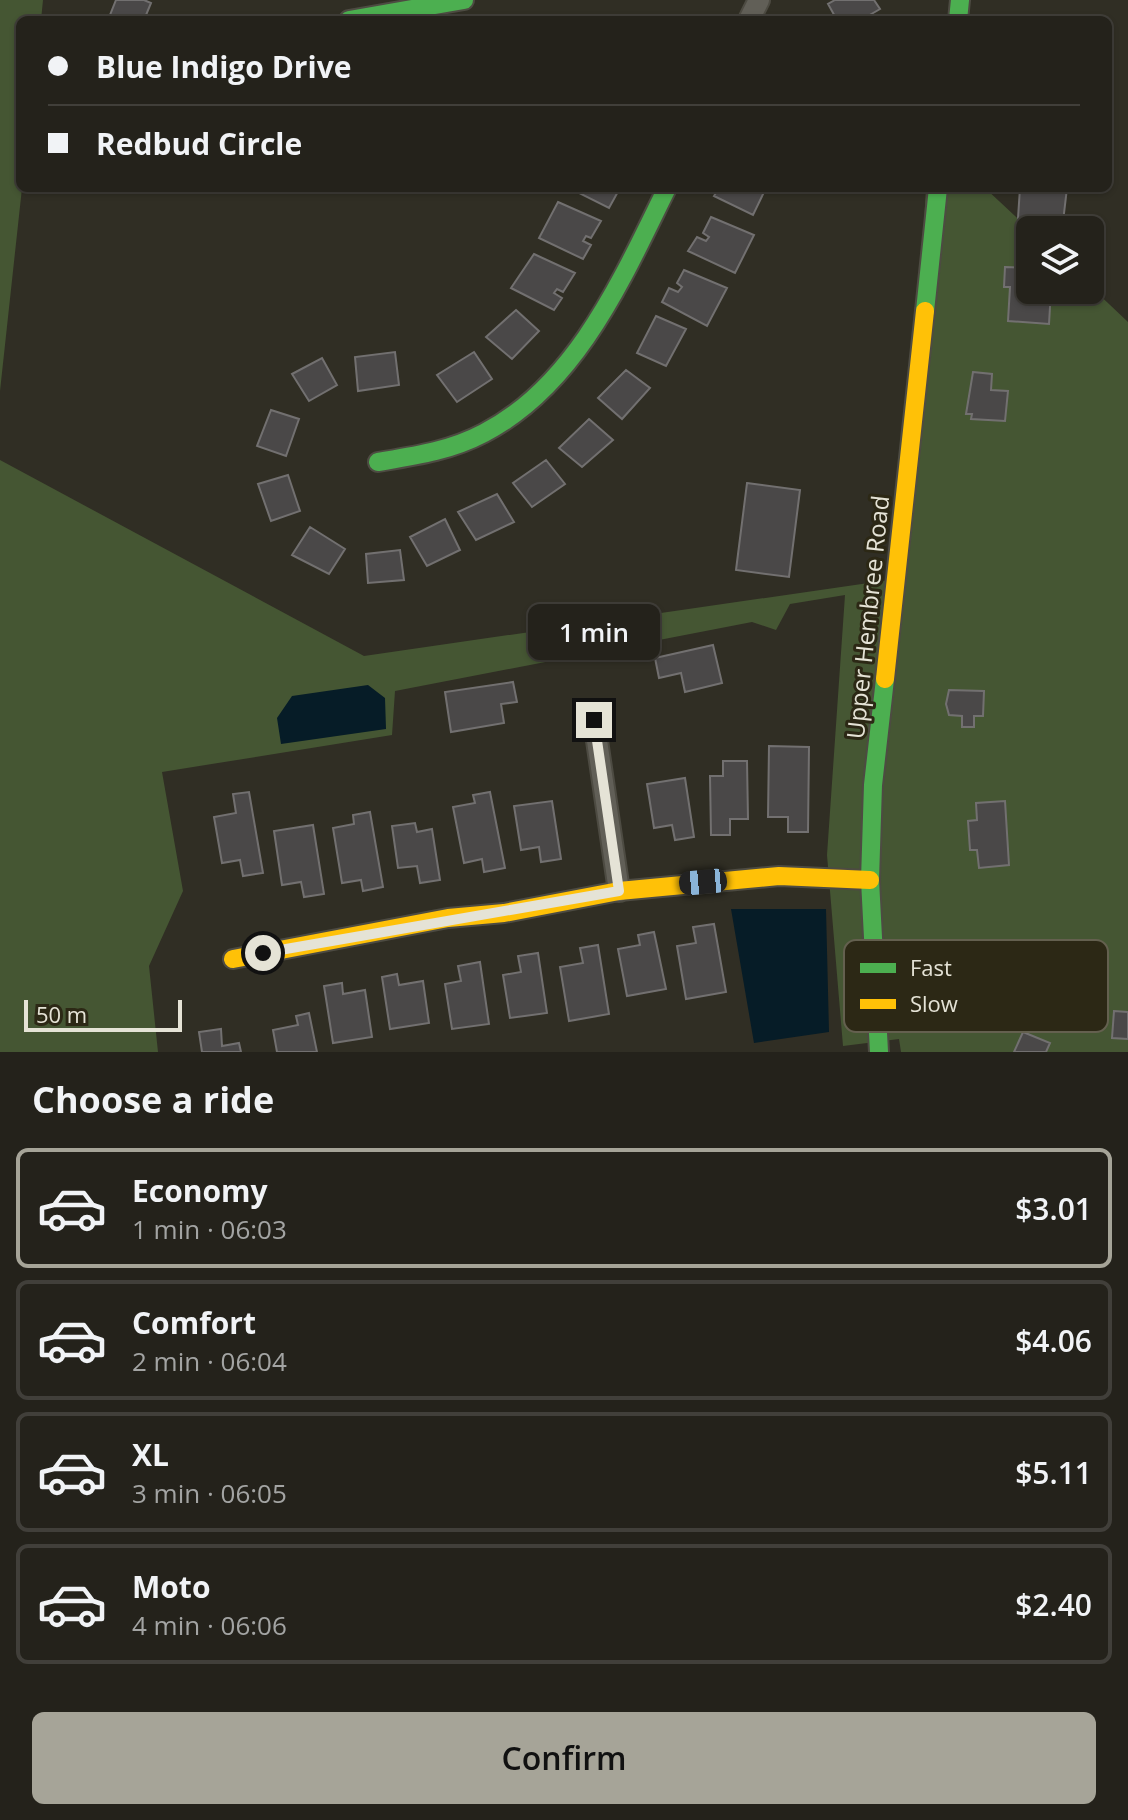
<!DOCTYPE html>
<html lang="en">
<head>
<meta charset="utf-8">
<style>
  :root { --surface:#24221b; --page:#302f28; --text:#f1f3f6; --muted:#a3a4a3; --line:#413f3a; --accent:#a6a498 }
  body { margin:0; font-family:"Open Sans",sans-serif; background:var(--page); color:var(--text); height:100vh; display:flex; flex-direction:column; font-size:30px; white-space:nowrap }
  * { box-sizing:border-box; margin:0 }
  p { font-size:26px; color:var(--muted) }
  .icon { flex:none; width:44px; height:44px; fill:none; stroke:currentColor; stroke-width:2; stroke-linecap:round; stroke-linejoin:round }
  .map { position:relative; height:1052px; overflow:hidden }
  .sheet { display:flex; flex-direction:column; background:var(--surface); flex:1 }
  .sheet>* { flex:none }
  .hud { position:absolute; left:16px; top:16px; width:1096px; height:176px; border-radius:12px; box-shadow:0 2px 6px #0004,0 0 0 2px var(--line); display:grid; align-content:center; height:176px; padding:0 32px; background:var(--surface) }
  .tools { position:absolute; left:1016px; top:216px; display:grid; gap:16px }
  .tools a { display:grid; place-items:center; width:88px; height:88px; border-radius:12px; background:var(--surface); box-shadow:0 2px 6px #0004,0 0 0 2px var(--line); font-size:40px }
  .scale { position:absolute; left:24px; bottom:20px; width:158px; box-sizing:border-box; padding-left:8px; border:4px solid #e5e3d6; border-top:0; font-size:22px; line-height:28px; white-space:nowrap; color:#e5e3d6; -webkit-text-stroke:6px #2c2815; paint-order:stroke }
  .end { position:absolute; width:36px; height:36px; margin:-18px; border:10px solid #e5e3d6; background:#111; box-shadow:0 0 0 4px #111 }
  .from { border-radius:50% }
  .bubble { position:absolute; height:56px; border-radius:12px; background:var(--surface); box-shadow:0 2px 6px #0004,0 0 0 2px var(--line); font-size:26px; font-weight:600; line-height:56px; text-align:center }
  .car { position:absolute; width:24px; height:48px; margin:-24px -12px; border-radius:10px; box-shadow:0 0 6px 2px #0007; background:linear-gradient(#222 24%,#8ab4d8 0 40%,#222 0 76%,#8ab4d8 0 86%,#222 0) }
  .hud b { display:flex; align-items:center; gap:28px; height:76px; font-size:30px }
  .hud b+b { border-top:2px solid var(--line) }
  .hud i { width:20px; height:20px; background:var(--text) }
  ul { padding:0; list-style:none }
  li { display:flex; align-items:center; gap:24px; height:120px; margin:0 16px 12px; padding:0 16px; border:4px solid var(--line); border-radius:12px }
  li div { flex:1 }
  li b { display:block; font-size:30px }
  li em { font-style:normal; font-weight:600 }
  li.current { border-color:var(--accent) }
  li>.icon { width:72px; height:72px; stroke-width:1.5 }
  h2 { padding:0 32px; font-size:36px; line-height:96px }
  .button { display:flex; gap:16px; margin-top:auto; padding:16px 32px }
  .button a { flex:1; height:92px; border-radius:12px; background:var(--accent); color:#111; font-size:32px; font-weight:600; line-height:92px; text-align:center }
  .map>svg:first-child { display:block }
  .green { fill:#455633 }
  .water { fill:#061c27 }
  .building { fill:#4a4848; stroke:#727070; stroke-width:2 }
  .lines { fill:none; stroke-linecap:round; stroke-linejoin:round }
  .street-casing { stroke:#4d4b42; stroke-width:24 }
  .fast-casing { stroke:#4d4b42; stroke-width:22 }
  .slow-casing { stroke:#4d4b42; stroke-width:22 }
  .street { stroke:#615f57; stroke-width:20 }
  .fast { stroke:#4caf50; stroke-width:18 }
  .slow { stroke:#ffc107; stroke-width:18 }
  .route { stroke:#e5e3d6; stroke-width:10 }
  .labels { text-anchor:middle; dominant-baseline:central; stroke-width:6; stroke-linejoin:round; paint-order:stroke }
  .street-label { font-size:24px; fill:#e5e3d6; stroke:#2c2815 }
  .key { fill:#2c2815; stroke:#64604f; stroke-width:2 }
  .key-label { font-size:22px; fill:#e5e3d6 }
</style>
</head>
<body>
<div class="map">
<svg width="1128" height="1052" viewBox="0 0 1128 1052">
  <rect width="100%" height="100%" fill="#302e24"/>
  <!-- green -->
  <path class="green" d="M 0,0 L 43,0 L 41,20 L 20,20 L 22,188 L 0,391 Z
    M 926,188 L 985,188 L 1030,230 L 1030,290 L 1090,290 L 1090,286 L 1128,322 L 1128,1052 L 901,1052 L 899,1039 L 843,1046 L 827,855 L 845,595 L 790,604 L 776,630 L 752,622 L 395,691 L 392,735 L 162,772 L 183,891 L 149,966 L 158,1052 L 0,1052 L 0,460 L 364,656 L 903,578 Z"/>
  <!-- water -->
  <path class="water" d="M 368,685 L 385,698 L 386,729 L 281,744 L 277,718 L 292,696 Z
    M 731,909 L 826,909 L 829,1032 L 754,1043 Z"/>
  <!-- building -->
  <path class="building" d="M 116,0 L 144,0 L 151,3 L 144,20 L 108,20 Z
    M 835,0 L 874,0 L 880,9 L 861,20 L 837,20 L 828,4 Z
    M 583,188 L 620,188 L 609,208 L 579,193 Z
    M 719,188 L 766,188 L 753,215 L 714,196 Z
    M 1020,188 L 1067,188 L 1062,230 L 1017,233 Z
    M 558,202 L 601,221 L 591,238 L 586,236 L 583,241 L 591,245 L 583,259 L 539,238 Z
    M 711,217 L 754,235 L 735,273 L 688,251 L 697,237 L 706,241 L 709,237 L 703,233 Z
    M 534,254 L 575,273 L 563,292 L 557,289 L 554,293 L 562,298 L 554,310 L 511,288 Z
    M 1005,267 L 1030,268 L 1030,290 L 1051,290 L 1049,324 L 1008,321 L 1010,287 L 1004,287 Z
    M 684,270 L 727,288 L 707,326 L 662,302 L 669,288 L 678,292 L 682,287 L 677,283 Z
    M 516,310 L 539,331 L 512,359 L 486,337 Z
    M 656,316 L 686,329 L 666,366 L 637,353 Z
    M 395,352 L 399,385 L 358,391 L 355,357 Z
    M 474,352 L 492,379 L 457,402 L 437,375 Z
    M 322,358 L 337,385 L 309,401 L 292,374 Z
    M 626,370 L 650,388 L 622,419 L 598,398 Z
    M 973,372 L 992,374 L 991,390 L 1008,391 L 1005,421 L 971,419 L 972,414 L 966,414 Z
    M 271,410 L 299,419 L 286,456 L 257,446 Z
    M 589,419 L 613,440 L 582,467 L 559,448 Z
    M 546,460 L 565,484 L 532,507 L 513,483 Z
    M 288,475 L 300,511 L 271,521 L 258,484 Z
    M 747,483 L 800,490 L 789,577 L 736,570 Z
    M 497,494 L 514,522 L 476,540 L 458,512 Z
    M 445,519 L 460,550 L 427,566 L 410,537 Z
    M 310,527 L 345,549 L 329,574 L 292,555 Z
    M 400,550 L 404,580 L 368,583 L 366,554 Z
    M 713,645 L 722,683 L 685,692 L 681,673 L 659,678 L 655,658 Z
    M 513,682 L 517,702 L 501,704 L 504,723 L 451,732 L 445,692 Z
    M 949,690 L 984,691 L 983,716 L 974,716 L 974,727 L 962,727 L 962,716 L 949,715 L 946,704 Z
    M 769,746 L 809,747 L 808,832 L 788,832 L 788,817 L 768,817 Z
    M 723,761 L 747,761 L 748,819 L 730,819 L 730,835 L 711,835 L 710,776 L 723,776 Z
    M 685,778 L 694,837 L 675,840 L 672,825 L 654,828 L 647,784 Z
    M 249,792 L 263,873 L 243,876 L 240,860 L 222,863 L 214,817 L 236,813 L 233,794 Z
    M 490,792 L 505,868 L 484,872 L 482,859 L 464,863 L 453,807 L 475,803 L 473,795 Z
    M 552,801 L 561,859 L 541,862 L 539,847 L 521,850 L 514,806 Z
    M 1005,801 L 1009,865 L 979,868 L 977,850 L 970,850 L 968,821 L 977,820 L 976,803 Z
    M 370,812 L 383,887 L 363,891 L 361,880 L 342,883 L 333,828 L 354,824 L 353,815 Z
    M 415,823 L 417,832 L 432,829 L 440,880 L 420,883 L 417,866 L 398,868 L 392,826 Z
    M 313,825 L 324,894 L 304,897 L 301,882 L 282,885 L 274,831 Z
    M 714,924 L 726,992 L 686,999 L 677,946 L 696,943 L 693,927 Z
    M 654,932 L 666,989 L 627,996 L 618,949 L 640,945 L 638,935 Z
    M 598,945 L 609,1014 L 569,1021 L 560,967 L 583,963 L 580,948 Z
    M 538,953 L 547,1013 L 510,1018 L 503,975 L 521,972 L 518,956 Z
    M 480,962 L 489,1024 L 452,1029 L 445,984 L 461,981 L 458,966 Z
    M 397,974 L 399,985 L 423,981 L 429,1023 L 390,1029 L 382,977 Z
    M 342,983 L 343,994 L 365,990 L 372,1037 L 333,1043 L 324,986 Z
    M 1114,1011 L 1128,1012 L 1128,1039 L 1112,1038 Z
    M 309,1013 L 317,1052 L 277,1052 L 273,1030 L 298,1025 L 296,1016 Z
    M 221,1029 L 222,1046 L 239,1043 L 241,1052 L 202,1052 L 199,1032 Z
    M 1023,1032 L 1050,1043 L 1046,1052 L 1014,1052 Z"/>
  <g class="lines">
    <defs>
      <path id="street" d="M 749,20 L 759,0
        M 594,720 L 619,891"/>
      <path id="fast" d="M 349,20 L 464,0
        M 958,20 L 960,0
        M 925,311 L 938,188
        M 378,462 C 414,456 450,451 484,433 C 577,385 623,277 667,188
        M 879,1052 L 870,880 L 873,785 L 885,679"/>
      <path id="slow" d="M 885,679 L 925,311
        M 233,959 L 448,918 L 504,913 L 619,891 L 779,876 L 870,880"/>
    </defs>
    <!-- street casing -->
    <use href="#street" class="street-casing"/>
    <!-- fast casing -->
    <use href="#fast" class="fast-casing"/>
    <!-- slow casing -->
    <use href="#slow" class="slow-casing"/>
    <!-- street -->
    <use href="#street" class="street"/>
    <!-- fast -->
    <use href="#fast" class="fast"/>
    <!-- slow -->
    <use href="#slow" class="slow"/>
  </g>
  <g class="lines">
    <!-- route -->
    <path class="route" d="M 263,953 L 619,891 L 594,720"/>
  </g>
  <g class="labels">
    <!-- street labels -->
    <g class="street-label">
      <text transform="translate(867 617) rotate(-84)">Upper Hembree Road</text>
    </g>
  </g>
  <!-- legend -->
  <rect x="844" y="940" width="264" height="92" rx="12" class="key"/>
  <rect x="860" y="963" width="36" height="10" fill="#4caf50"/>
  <rect x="860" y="999" width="36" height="10" fill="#ffc107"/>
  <g class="key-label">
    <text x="910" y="976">Fast</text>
    <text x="910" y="1012">Slow</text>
  </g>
</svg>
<div class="tools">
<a><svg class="icon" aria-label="layers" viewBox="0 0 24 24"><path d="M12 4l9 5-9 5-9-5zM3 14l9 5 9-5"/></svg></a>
</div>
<div class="scale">50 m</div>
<i class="end from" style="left:263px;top:953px"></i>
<i class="end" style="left:594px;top:720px"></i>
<div class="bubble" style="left:528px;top:604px;width:132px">1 min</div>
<i class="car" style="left:703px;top:882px;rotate:265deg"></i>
<div class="hud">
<b><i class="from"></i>Blue Indigo Drive</b>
<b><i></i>Redbud Circle</b>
</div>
</div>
<section class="sheet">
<h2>Choose a ride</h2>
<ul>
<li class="current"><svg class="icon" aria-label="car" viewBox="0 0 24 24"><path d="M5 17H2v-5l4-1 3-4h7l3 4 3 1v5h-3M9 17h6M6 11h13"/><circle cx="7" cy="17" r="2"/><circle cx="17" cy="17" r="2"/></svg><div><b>Economy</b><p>1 min · 06:03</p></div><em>$3.01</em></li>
<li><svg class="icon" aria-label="car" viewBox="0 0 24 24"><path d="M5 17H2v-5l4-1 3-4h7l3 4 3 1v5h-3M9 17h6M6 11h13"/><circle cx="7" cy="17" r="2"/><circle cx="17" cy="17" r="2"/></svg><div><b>Comfort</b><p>2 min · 06:04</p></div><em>$4.06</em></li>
<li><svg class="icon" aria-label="car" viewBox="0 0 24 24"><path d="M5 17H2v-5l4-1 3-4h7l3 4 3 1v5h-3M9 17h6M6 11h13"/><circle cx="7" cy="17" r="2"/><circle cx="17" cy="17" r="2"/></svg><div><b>XL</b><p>3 min · 06:05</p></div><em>$5.11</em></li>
<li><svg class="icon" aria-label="car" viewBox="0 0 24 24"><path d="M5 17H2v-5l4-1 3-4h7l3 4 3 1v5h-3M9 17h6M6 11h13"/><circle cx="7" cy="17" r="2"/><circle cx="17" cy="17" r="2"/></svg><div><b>Moto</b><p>4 min · 06:06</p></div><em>$2.40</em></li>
</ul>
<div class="button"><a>Confirm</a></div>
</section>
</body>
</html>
